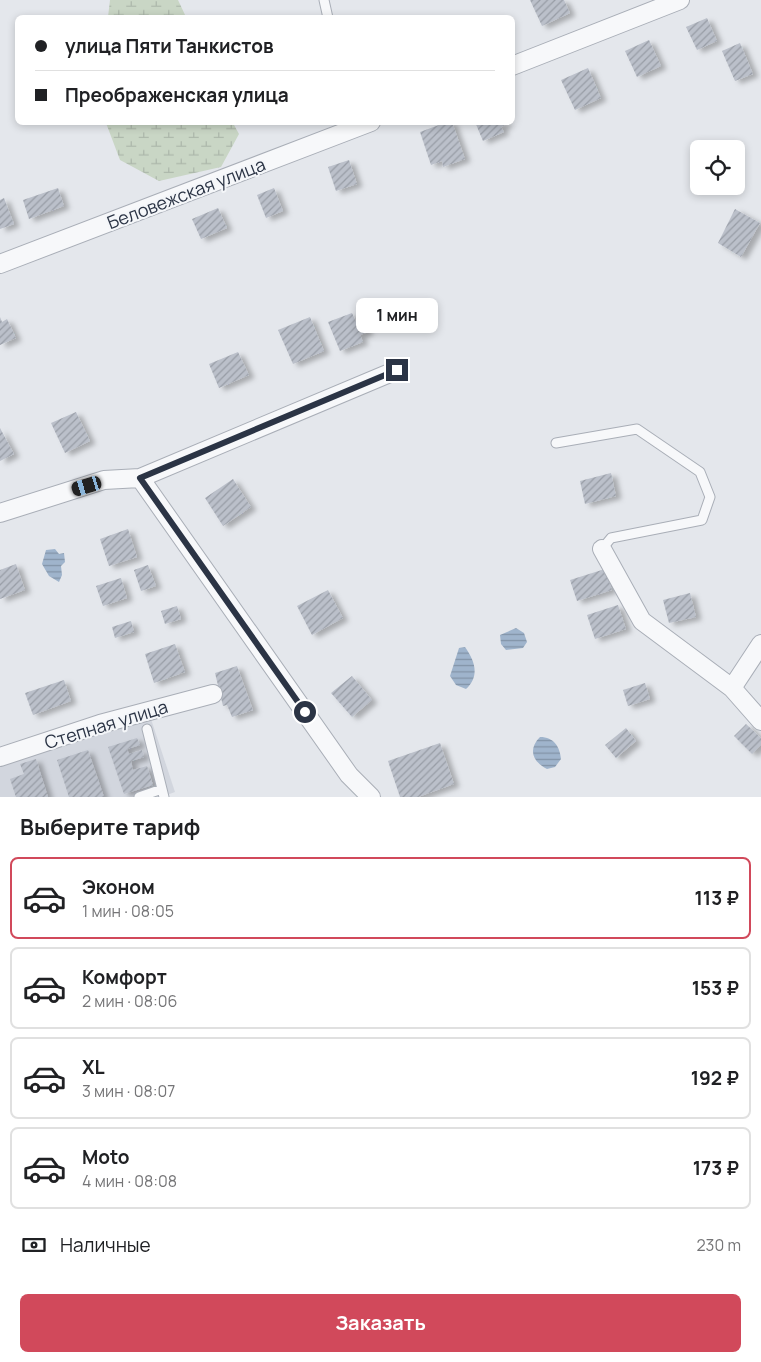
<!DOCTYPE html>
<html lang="ru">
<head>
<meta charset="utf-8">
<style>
  :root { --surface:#fff; --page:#f6f6f6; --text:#202124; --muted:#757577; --line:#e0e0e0; --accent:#d1495b }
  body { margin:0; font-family:Manrope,sans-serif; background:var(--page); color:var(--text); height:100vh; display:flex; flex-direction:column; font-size:19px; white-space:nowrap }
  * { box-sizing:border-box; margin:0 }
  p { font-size:16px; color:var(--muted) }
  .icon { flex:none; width:28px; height:28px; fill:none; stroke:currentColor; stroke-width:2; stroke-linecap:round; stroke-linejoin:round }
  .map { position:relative; height:797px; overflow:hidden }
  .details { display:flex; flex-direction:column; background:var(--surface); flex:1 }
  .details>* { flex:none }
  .top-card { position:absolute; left:15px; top:15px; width:500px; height:110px; border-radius:8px; box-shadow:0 2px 8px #0003; display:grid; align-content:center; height:110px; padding:0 20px; background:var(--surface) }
  .fabs { position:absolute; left:690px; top:140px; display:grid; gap:10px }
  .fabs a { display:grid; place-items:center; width:55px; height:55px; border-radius:8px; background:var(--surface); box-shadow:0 2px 8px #0003; font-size:25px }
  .end { position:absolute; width:22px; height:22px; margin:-11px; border:6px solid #2b3445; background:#fff; box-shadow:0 0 0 2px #fff }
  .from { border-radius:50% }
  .bubble { position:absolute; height:35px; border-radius:8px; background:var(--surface); box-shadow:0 2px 8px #0003; font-size:16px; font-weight:700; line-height:35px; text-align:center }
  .car { position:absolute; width:15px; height:30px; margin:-15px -8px; border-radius:6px; box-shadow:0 0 4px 1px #0007; background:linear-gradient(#222 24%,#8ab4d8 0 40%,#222 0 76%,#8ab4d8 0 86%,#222 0) }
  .top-card b { display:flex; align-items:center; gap:18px; height:48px; font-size:19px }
  .top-card b+b { border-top:1px solid var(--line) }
  .top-card i { width:12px; height:12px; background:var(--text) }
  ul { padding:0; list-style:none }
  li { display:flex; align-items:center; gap:15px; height:82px; margin:0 10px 8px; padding:0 10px; border:2px solid var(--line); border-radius:8px }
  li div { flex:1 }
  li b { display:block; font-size:19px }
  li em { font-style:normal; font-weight:700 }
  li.current { border-color:var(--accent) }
  li>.icon { width:45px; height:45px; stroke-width:1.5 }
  h2 { padding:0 20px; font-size:22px; line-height:60px }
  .pay { display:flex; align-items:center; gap:12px; height:55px; padding:0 20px; font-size:19px }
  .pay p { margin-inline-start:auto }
  .cta { display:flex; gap:10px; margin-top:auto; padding:10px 20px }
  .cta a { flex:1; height:58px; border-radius:8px; background:var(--accent); color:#fff; font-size:20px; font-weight:700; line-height:58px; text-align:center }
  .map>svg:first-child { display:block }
  .built { fill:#d2d6de }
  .wetland { fill:url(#wetland-marsh) }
  .water { fill:url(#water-rules) }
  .building { fill:url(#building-hatch); filter:url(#shadow) }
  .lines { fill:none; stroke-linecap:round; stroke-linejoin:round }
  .service-casing { stroke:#a9aeb7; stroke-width:11 }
  .minor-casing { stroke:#a9aeb7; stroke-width:20 }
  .service { stroke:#f7f8fa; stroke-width:9 }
  .minor { stroke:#f7f8fa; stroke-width:18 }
  .route { stroke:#2b3445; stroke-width:6 }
  .labels { text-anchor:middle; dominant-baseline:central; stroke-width:4; stroke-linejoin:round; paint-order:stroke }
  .street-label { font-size:18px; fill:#2b3445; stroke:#f4f6f9 }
</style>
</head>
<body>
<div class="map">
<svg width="761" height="797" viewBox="0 0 761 797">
  <defs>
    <pattern id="wetland-marsh" width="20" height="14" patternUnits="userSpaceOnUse" patternTransform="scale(1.25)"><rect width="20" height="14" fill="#c9d6c5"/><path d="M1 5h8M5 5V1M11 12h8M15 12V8" fill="none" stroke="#adb8ab"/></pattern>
    <pattern id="water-rules" width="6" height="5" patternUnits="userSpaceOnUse" patternTransform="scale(1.25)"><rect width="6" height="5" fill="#9fb4cc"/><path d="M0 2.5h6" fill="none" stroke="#8293a7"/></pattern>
    <pattern id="building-hatch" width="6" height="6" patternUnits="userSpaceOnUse" patternTransform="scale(1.25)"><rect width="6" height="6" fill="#bbc0ca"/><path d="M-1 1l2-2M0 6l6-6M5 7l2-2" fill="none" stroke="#989da6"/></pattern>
    <filter id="shadow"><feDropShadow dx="5.5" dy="3" stdDeviation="2.5" flood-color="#0004"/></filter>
  </defs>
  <rect width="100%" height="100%" fill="#e4e7ec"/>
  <!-- built -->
  <path class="built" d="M 150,716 L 175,792 L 161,797 L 0,797 L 0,766 Z"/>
  <!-- wetland -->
  <path class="wetland" d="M 110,0 L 178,0 L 186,17 L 108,17 Z
    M 106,123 L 233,123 L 239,134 L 221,167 L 159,181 L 120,160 Z"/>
  <!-- water -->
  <path class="water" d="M 55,549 L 59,554 L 64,553 L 65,562 L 61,566 L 62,575 L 59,582 L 49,576 L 42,564 L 46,550 Z
    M 516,628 L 524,633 L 527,642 L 523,648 L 506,650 L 501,644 L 500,635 Z
    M 465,647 C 475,661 480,676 466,689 L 456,685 L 450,676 L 459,648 Z
    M 540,737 C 554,737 560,747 561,759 L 555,767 L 547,769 C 532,761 528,749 540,737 Z"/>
  <!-- building -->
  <path class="building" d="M 530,0 L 564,0 L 570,13 L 542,26 Z
    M 707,18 L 717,41 L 697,50 L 686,27 Z
    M 649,40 L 661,66 L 637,77 L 625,51 Z
    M 740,43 L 753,74 L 735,81 L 722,51 Z
    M 588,68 L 601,98 L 575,110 L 561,80 Z
    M 447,122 L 452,122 L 465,159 L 443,167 L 442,161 L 431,165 L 420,132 Z
    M 475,122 L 506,122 L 507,124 L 501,127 L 504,132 L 483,141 Z
    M 349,160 L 357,184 L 336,191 L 328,167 Z
    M 58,188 L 64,206 L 29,219 L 23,200 Z
    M 274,188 L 283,211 L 266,218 L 257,195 Z
    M 4,198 L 14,224 L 0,229 L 0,200 Z
    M 218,208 L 227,228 L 201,239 L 192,219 Z
    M 735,209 L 760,223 L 741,257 L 718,243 Z
    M 352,313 L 357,324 L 364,321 L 368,332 L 360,335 L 363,342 L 340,351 L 328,322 Z
    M 0,317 L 2,322 L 7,319 L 16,338 L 0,345 Z
    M 310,317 L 324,351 L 293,364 L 278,330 Z
    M 238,352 L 249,375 L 219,388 L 209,364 Z
    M 76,412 L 90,441 L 65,453 L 51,423 Z
    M 0,428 L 14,454 L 0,461 Z
    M 611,473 L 616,496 L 585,504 L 580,481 Z
    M 233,479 L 251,507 L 223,526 L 205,498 Z
    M 128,529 L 137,557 L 109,566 L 100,539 Z
    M 16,564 L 25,590 L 0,599 L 0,570 Z
    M 148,565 L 156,586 L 141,591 L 134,570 Z
    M 605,569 L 612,590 L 577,601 L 570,580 Z
    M 121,578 L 127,598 L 103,606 L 96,586 Z
    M 328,590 L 343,618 L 312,635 L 297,606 Z
    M 690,593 L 696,617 L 669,623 L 663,600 Z
    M 618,605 L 626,629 L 595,639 L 587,615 Z
    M 177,606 L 181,619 L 165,624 L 161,611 Z
    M 131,621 L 134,632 L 115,638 L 112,627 Z
    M 175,644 L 185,672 L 154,683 L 145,654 Z
    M 237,666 L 253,710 L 232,717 L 227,705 L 223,706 L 215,673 Z
    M 352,676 L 372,700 L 352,717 L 331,693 Z
    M 64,680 L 71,701 L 33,715 L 25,693 Z
    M 645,683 L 650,699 L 628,706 L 623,690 Z
    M 746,724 L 761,738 L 761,745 L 752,754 L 734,736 Z
    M 626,728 L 636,741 L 616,758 L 605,745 Z
    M 137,738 L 140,745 L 127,749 L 129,754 L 142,750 L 144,757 L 131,761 L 133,770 L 147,766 L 153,785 L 124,794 L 108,747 Z
    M 440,743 L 454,784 L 418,797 L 400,797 L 388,761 Z
    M 88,750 L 104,797 L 69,797 L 57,760 Z
    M 36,759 L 48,797 L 16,797 L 10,779 L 24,774 L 20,764 Z"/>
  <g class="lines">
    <defs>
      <path id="service" d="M 324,0 L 328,18
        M 556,443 L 637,429 L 700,472 L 710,497 L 702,520 L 611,538 L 602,549
        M 147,729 L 164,797
        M 139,797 L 162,789"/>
      <path id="minor" d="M 512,66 L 680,0
        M 0,264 L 371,122
        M 140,478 L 349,775 L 371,797
        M 0,513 L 104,480 L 140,478 L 397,370
        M 602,549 L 642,621 L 732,688 L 761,721
        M 732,688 L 761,644
        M 0,757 L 100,724 L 213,694"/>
    </defs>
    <!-- service casing -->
    <use href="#service" class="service-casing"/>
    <!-- minor casing -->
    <use href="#minor" class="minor-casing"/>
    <!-- service -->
    <use href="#service" class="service"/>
    <!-- minor -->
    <use href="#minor" class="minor"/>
  </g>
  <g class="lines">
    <!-- route -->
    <path class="route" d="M 305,712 L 140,478 L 397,370"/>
  </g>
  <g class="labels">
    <!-- street labels -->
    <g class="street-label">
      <text transform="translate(186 193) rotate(-21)">Беловежская улица</text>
      <text transform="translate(106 724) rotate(-17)">Степная улица</text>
    </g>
  </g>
</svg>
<div class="fabs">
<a><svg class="icon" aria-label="locate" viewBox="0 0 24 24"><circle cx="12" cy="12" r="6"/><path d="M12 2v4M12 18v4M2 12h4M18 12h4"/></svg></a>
</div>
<i class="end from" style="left:305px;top:712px"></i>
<i class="end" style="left:397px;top:370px"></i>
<div class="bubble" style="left:356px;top:298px;width:82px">1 мин</div>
<i class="car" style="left:87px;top:486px;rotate:253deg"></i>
<div class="top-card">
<b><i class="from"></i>улица Пяти Танкистов</b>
<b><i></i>Преображенская улица</b>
</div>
</div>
<section class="details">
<h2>Выберите тариф</h2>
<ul>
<li class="current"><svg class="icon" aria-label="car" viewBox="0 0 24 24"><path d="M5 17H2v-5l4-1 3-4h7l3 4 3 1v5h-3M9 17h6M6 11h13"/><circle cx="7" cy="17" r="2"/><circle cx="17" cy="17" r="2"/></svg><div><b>Эконом</b><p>1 мин · 08:05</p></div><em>113 ₽</em></li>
<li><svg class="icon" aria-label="car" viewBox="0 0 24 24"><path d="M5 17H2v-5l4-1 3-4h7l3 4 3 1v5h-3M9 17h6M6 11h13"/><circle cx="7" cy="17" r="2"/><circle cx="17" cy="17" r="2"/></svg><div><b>Комфорт</b><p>2 мин · 08:06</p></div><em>153 ₽</em></li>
<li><svg class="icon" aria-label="car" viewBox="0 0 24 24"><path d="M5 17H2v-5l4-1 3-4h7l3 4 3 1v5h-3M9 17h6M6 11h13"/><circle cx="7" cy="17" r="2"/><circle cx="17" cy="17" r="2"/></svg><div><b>XL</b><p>3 мин · 08:07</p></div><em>192 ₽</em></li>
<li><svg class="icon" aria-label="car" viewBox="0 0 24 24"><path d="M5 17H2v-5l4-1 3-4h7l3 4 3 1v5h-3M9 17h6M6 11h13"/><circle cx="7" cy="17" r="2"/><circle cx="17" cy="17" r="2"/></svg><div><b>Moto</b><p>4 мин · 08:08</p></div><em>173 ₽</em></li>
</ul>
<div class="pay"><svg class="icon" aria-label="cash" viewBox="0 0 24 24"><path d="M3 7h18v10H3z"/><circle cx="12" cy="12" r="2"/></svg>Наличные<p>230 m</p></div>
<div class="cta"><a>Заказать</a></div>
</section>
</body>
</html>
